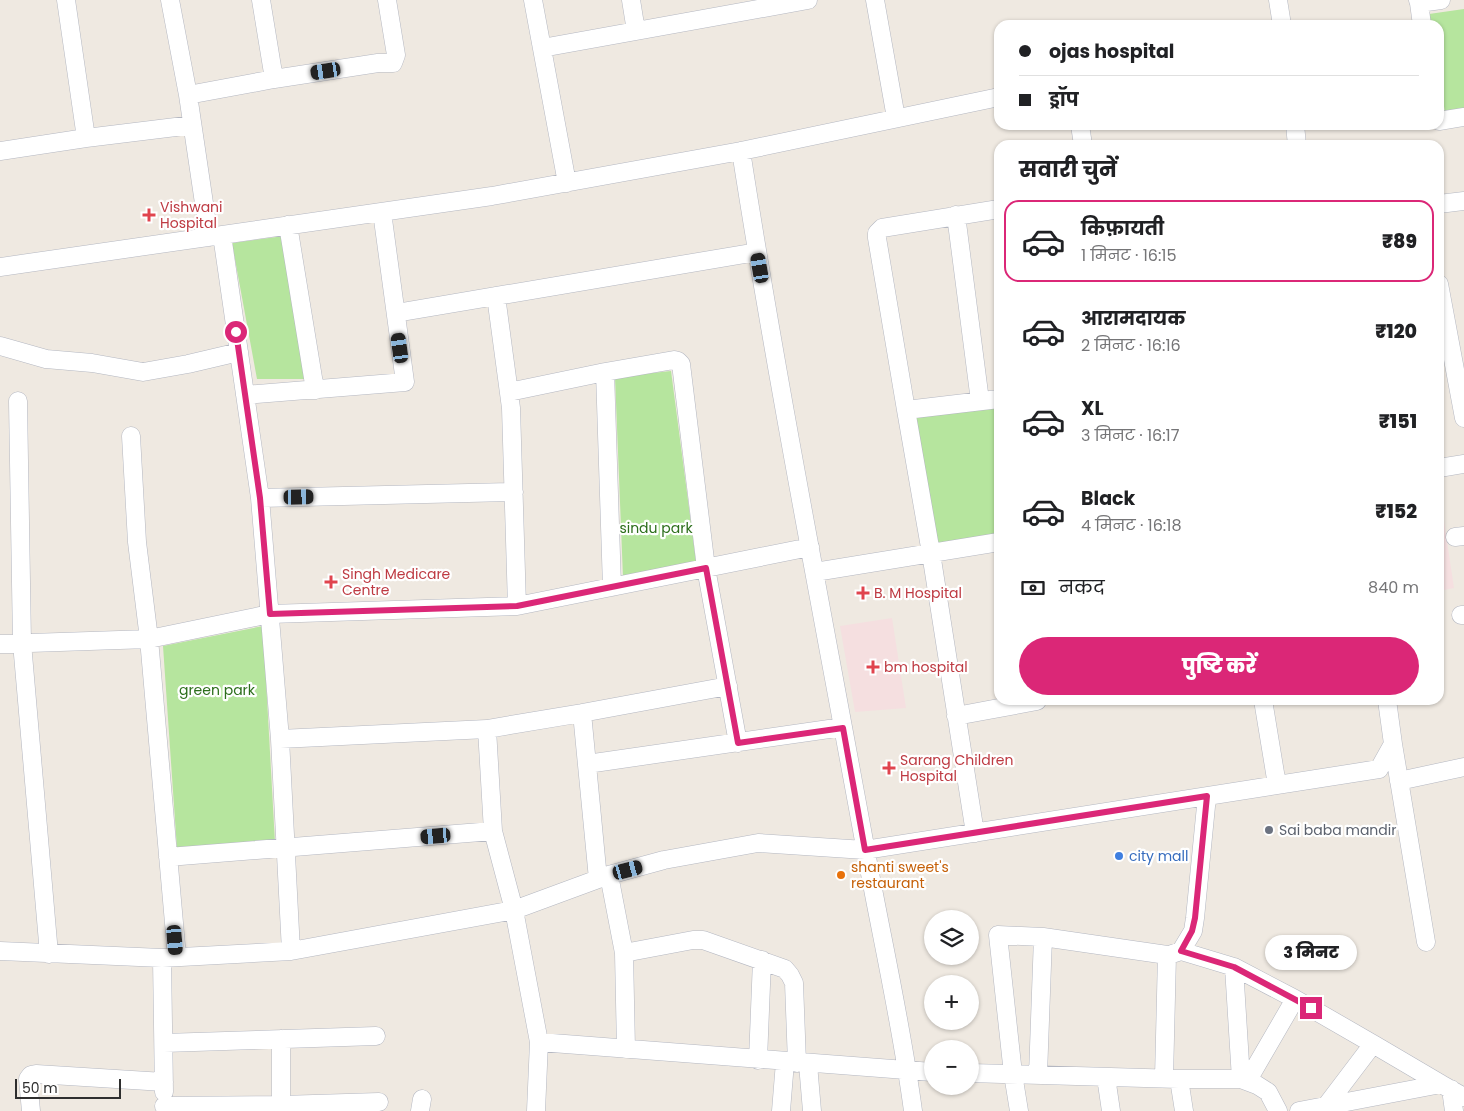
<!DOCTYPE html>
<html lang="hi">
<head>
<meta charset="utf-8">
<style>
  :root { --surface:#fff; --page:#f6f6f6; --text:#202124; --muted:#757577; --line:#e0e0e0; --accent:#db2777 }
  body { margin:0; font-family:Poppins,"Noto Sans Devanagari",sans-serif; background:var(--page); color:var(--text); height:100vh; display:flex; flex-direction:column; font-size:19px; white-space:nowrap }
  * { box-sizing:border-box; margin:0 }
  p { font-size:16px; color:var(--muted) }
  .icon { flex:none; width:28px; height:28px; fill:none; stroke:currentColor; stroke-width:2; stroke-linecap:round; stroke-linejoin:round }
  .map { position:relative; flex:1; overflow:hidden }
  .side { position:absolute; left:994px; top:140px; width:450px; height:565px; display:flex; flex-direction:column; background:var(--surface); border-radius:15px; box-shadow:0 1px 4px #0004 }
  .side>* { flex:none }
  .top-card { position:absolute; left:994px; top:20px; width:450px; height:110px; border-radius:15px; box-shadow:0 1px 4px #0004; display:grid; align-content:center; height:110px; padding:0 25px; background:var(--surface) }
  .buttons { position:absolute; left:924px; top:910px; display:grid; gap:10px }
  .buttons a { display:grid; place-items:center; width:55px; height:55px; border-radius:50%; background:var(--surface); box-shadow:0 1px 4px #0004; font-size:25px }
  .scale { position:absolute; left:15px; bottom:12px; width:106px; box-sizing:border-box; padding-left:5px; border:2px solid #2e2e2e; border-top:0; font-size:14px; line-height:18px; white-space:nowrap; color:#2e2e2e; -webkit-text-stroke:4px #fff; paint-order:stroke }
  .end { position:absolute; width:22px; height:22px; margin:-11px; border:6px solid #db2777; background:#fff; box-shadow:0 0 0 2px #fff }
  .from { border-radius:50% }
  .bubble { position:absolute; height:35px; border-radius:18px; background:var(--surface); box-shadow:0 1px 4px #0004; font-size:16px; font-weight:800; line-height:35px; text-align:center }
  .car { position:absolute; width:15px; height:30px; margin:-15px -8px; border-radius:6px; box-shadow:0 0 4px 1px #0007; background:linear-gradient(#222 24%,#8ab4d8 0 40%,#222 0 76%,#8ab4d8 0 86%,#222 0) }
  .top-card b { display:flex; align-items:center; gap:18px; height:48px; font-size:19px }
  .top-card b+b { border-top:1px solid var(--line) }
  .top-card i { width:12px; height:12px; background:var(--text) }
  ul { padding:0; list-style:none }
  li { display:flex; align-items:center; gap:15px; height:82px; margin:0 10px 8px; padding:0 15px; border:2px solid transparent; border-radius:15px }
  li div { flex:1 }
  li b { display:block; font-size:19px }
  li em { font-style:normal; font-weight:800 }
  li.current { border-color:var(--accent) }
  li>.icon { width:45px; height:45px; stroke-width:1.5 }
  h2 { padding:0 25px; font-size:22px; line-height:60px }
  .pay { display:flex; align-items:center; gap:12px; height:55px; padding:0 25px; font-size:19px }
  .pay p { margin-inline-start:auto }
  .action { display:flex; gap:10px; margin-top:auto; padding:10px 25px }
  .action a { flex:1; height:58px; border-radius:30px; background:var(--accent); color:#fff; font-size:20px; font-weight:800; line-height:58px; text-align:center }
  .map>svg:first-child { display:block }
  .medical { fill:#f5dfe0 }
  .green { fill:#b6e59e }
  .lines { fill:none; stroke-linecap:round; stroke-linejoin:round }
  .minor-casing { stroke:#b4b7c1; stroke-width:19 }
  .minor { stroke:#fff; stroke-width:18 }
  .route { stroke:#db2777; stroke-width:6 }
  .health-dot { fill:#e0444e; stroke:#fff; stroke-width:2 }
  .worship-dot { fill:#6b7280; stroke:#fff; stroke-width:2 }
  .shop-dot { fill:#3f7fe0; stroke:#fff; stroke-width:2 }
  .food-dot { fill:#e8710a; stroke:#fff; stroke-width:2 }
  .labels { text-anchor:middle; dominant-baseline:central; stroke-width:4.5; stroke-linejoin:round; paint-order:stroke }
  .health-label { font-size:14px; fill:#be3a42; stroke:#fff; text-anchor:start }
  .park-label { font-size:14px; fill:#2c6e1b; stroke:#fff }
  .worship-label { font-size:14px; fill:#5b616d; stroke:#fff; text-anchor:start }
  .shop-label { font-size:14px; fill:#366cbe; stroke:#fff; text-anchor:start }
  .food-label { font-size:14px; fill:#c56008; stroke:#fff; text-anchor:start }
</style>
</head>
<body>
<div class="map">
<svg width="1464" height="1111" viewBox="0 0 1464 1111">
  <rect width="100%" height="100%" fill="#efe9e1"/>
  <!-- medical -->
  <path class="medical" d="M 1439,488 L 1454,588 L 1439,591 Z
    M 892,618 L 906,708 L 855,712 L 840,626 Z"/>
  <!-- green -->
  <path class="green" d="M 1464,9 L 1464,110 L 1445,113 L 1439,74 L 1439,25 L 1431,25 L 1429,14 Z
    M 284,236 L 309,379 L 257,379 L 232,243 Z
    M 671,371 L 696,561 L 623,577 L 615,377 Z
    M 999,404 L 999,535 L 935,546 L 913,413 Z
    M 263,626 L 275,843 L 177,849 L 163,646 Z"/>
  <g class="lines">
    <defs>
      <path id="minor" d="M 66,0 L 86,138
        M 170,0 L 188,95 L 209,237
        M 261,0 L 274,79
        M 533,0 L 567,183
        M 631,0 L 636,31
        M 875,0 L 896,118
        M 1278,0 L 1282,25
        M 1418,0 L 1419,3 L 1441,0
        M 1419,3 L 1422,25
        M 542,48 L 808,0
        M 188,95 L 274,79 L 378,63 L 393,63 L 396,55 L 387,0
        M 1439,121 L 1464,117
        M 1080,125 L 1083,145
        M 1295,125 L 1297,145
        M 0,151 L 86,138 L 192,125
        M 741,151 C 777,382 822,611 864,841 C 880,931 901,1020 913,1111
        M 1439,204 L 1464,201
        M 999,209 L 882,228 L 877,233 L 877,238 L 906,410 L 999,399
        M 956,215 L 980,401
        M 288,225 L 315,390
        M 222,235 L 260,498 L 280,739 L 291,951
        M 0,267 L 492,196 L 741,151 L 999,97
        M 1439,284 L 1464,418
        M 496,296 L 511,408 L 517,606
        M 396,313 L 757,252
        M 0,346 L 46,359 L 92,363 L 143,372 L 188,364 L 239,352
        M 509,392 L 605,372
        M 245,395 L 405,382 L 382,212
        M 18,401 L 22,643 L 49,954
        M 906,410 L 931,553 L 975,833
        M 131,436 L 137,542 L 149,639 L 177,957
        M 1439,468 L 1464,464
        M 260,498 L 514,492
        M 1455,537 L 1464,536
        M 815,572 L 999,542
        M 612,587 L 605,372 L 674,360 L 678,361 L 681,364 L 706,568 L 738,743
        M 1461,615 L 1464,615
        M 0,644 L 149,639 L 270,614 L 517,606 L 810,547
        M 1263,700 L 1277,785
        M 956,716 L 1037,701
        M 487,729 L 582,713
        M 280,739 L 487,729 L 493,831 L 514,910 L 539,1042 L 536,1111
        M 1393,744 L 1426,942
        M 587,764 L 843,727
        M 1399,781 L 1464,767
        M 168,857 L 493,831
        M 609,875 L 624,953 L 626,1049
        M 598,879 L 582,713 L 728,686
        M 1043,937 L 1167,955 L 1164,1078
        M 0,951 L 162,958 L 291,951 L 514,910 L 609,875 L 664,860 L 758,843 L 865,850 L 1379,769 L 1393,744 L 1387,700
        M 1181,951 L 1193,931 L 1195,918 L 1207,796
        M 624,953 L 693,940 L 703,940 L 785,969 L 790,975 L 794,983 L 797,1063
        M 1172,954 L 1181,951 L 1234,967
        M 162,958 L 164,1092
        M 281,1039 L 281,1111
        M 539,1042 L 932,1072
        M 164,1043 L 376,1036
        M 758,1060 L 762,960
        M 808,1064 L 812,1111
        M 970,1073 L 1179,1079 L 1241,1079 L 1257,1085 L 1268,1092 L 1278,1111
        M 1106,1077 L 1111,1111
        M 1179,1079 L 1184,1111
        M 1241,1079 L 1234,967 L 1295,999
        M 1248,1080 L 1295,999 L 1373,1044
        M 1451,1089 L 1454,1111
        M 164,1106 L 281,1105 L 379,1102
        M 1326,1106 L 1373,1044 L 1441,1084
        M 31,1111 L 28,1079 L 31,1075 L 36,1074 L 164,1082
        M 420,1111 L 422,1099
        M 781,1111 L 785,1062
        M 1019,1111 L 1013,1074 L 998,935 L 1043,937 L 1038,1075
        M 1299,1111 L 1441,1084 L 1464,1097"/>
    </defs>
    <!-- minor casing -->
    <use href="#minor" class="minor-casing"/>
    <!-- minor -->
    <use href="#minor" class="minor"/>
  </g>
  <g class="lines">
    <!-- route -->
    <path class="route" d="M 236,332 L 260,498 L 270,614 L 517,606 L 706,568 L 738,743 L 843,728 L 865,850 L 1207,796 L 1195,918 L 1192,931 L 1181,951 L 1234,967 L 1311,1008"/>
  </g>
  <!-- markers -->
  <g class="health-dot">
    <path d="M146.5 207.5h5v5h5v5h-5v5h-5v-5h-5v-5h5z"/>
    <path d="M328.5 574.5h5v5h5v5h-5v5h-5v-5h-5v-5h5z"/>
    <path d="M860.5 585.5h5v5h5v5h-5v5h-5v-5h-5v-5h5z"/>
    <path d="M870.5 659.5h5v5h5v5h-5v5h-5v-5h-5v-5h5z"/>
    <path d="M886.5 760.5h5v5h5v5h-5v5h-5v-5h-5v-5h5z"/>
  </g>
  <circle class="worship-dot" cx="1269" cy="830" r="5"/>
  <circle class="shop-dot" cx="1119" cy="856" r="5"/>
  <circle class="food-dot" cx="841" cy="875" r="5"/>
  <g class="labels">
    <!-- health labels -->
    <g class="health-label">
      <text x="160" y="207">Vishwani<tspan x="160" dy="16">Hospital</tspan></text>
      <text x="342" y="574">Singh Medicare<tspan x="342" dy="16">Centre</tspan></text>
      <text x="874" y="593">B. M Hospital</text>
      <text x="884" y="667">bm hospital</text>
      <text x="900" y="760">Sarang Children<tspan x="900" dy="16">Hospital</tspan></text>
    </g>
    <!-- park labels -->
    <g class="park-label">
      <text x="656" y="528">sindu park</text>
      <text x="217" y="690">green park</text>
    </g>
    <!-- worship labels -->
    <g class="worship-label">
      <text x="1279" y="830">Sai baba mandir</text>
    </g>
    <!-- shop labels -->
    <g class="shop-label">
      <text x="1129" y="856">city mall</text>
    </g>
    <!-- food labels -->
    <g class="food-label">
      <text x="851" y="867">shanti sweet's<tspan x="851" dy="16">restaurant</tspan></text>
    </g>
  </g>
</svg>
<div class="buttons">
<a><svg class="icon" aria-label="layers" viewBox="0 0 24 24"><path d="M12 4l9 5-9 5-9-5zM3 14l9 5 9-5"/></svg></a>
<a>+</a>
<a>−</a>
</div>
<div class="scale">50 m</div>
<i class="end from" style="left:236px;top:332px"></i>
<i class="end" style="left:1311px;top:1008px"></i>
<div class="bubble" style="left:1265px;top:935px;width:92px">3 मिनट</div>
<i class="car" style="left:326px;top:71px;rotate:261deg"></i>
<i class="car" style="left:760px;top:268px;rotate:350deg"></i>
<i class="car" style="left:400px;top:348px;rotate:352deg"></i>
<i class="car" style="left:299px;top:497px;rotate:89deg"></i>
<i class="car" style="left:436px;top:836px;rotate:265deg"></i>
<i class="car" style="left:628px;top:870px;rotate:75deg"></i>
<i class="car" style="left:175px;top:940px;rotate:175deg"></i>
<div class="top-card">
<b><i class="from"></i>ojas hospital</b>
<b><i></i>ड्रॉप</b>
</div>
<section class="side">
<h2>सवारी चुनें</h2>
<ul>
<li class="current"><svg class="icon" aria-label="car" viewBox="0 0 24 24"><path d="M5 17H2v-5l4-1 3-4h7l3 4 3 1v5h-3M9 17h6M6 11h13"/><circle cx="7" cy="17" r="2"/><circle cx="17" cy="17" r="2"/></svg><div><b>किफ़ायती</b><p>1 मिनट · 16:15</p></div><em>₹89</em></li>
<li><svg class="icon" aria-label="car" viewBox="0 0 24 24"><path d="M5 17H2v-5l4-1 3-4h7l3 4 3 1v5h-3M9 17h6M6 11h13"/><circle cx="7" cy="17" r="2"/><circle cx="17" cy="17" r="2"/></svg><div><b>आरामदायक</b><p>2 मिनट · 16:16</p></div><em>₹120</em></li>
<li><svg class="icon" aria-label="car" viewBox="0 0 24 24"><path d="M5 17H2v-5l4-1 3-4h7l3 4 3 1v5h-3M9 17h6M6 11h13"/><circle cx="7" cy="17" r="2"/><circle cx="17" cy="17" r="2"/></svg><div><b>XL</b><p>3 मिनट · 16:17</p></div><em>₹151</em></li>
<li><svg class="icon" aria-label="car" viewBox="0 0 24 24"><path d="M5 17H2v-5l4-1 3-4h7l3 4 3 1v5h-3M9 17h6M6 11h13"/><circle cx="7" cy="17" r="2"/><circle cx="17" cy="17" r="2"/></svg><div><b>Black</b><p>4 मिनट · 16:18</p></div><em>₹152</em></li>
</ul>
<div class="pay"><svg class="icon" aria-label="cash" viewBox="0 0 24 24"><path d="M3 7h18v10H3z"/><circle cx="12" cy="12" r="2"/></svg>नकद<p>840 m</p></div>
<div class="action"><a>पुष्टि करें</a></div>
</section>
</div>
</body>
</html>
